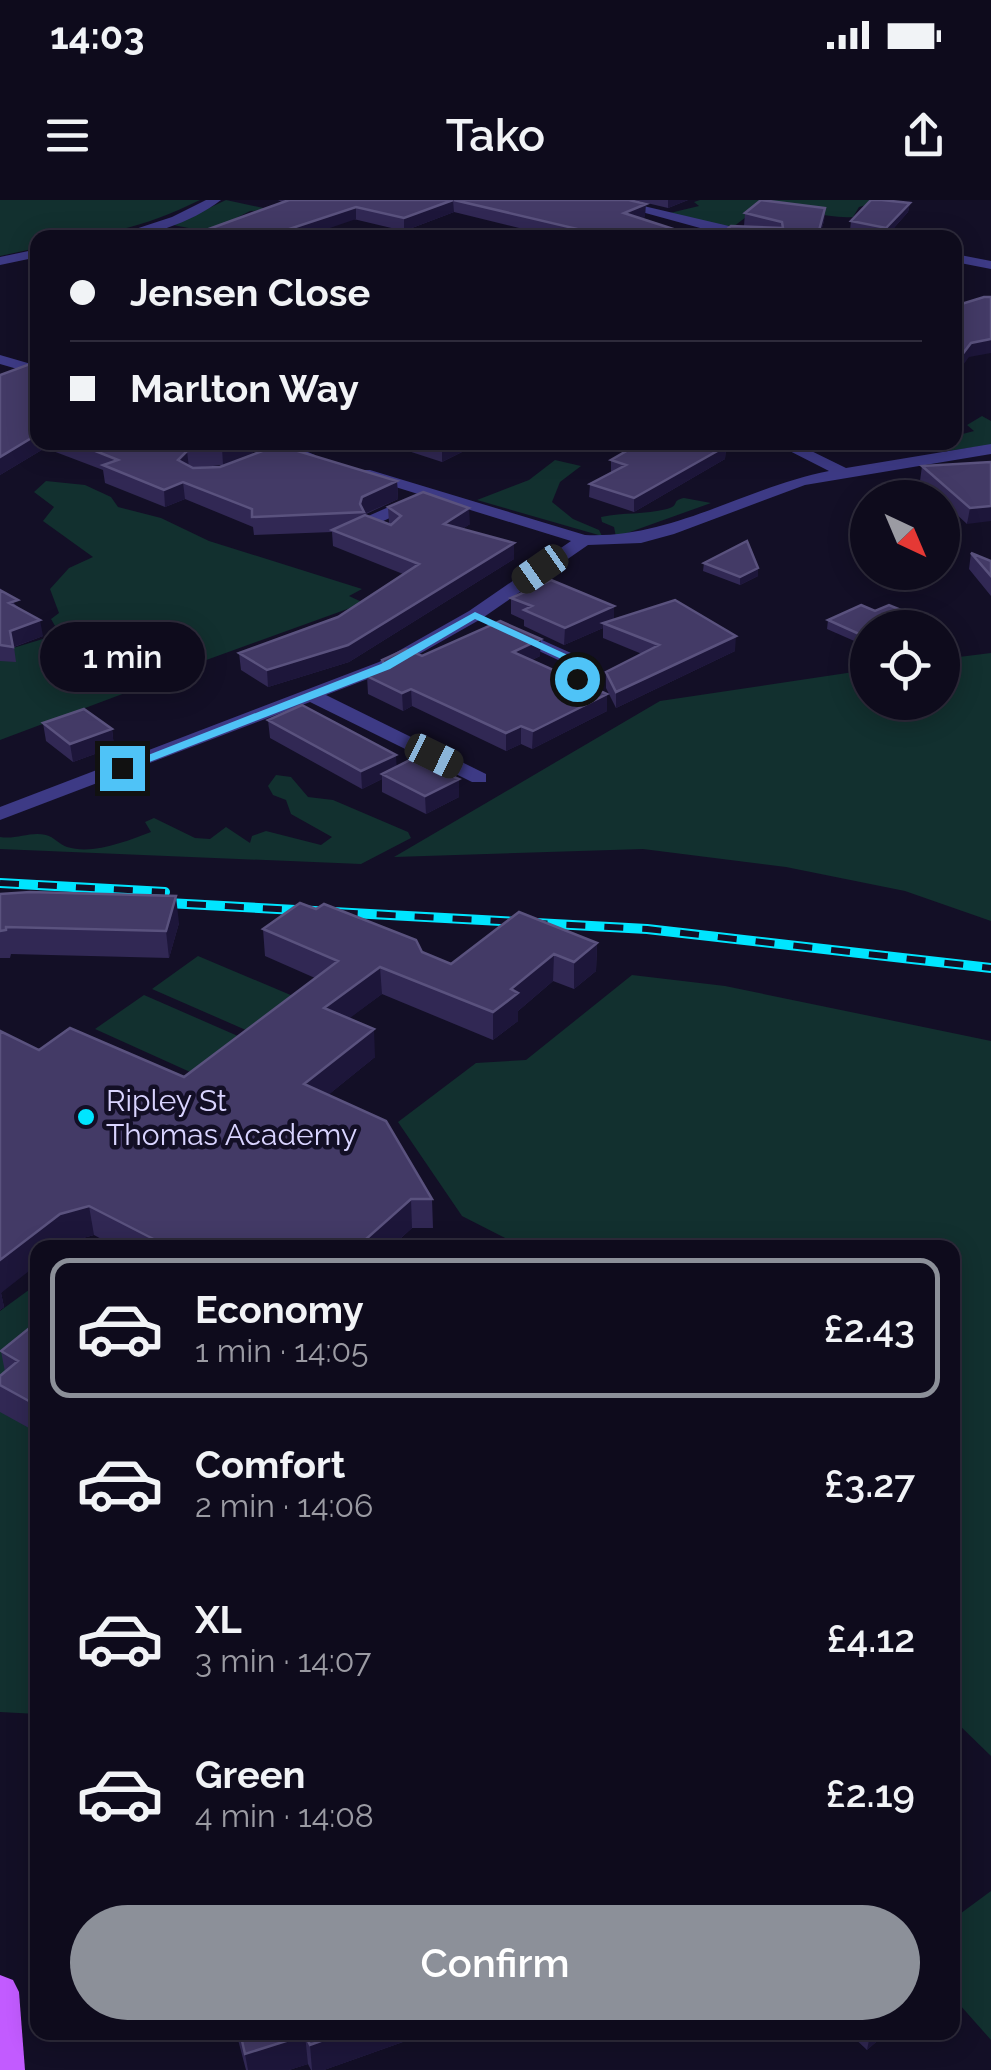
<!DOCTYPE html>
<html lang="en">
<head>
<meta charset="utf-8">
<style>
  :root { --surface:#0e0b1c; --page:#1c1929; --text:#f1f3f6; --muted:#9b9ba3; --line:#2e2b3b; --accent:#8c9099 }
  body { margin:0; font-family:Raleway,sans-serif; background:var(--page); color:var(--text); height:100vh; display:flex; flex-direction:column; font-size:38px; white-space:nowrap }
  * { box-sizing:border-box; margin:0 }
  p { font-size:32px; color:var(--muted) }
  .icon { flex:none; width:55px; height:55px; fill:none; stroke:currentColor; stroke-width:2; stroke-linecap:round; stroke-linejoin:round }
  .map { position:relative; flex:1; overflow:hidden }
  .side { position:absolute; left:30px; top:1040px; width:930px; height:800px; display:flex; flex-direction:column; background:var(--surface); border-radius:20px; box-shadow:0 5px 25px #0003,0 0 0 2px var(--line) }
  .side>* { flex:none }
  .guide { position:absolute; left:30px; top:30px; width:932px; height:220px; border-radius:20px; box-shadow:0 5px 25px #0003,0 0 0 2px var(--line); display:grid; align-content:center; height:220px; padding:0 40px; background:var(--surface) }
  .needle { width:65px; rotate:136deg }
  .controls { position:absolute; left:850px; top:280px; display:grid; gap:20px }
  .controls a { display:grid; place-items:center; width:110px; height:110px; border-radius:50%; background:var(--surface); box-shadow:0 5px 25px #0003,0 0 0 2px var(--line); font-size:50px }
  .end { position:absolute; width:45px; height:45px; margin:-22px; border:12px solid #4fc3f7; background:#111; box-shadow:0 0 0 5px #111 }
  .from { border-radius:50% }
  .bubble { position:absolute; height:70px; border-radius:35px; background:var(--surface); box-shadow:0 5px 25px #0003,0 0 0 2px var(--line); font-size:32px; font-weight:600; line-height:70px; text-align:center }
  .car { position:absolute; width:30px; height:60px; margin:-30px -15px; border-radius:12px; box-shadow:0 0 8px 2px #0007; background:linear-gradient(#222 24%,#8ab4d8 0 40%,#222 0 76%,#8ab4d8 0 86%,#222 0) }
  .guide b { display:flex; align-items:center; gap:35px; height:95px; font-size:38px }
  .guide b+b { border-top:2px solid var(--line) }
  .guide i { width:25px; height:25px; background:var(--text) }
  ul { padding:18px 0 0; list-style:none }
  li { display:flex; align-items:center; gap:30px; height:140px; margin:0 20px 15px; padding:0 20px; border:5px solid transparent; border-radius:20px }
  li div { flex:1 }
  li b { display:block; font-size:38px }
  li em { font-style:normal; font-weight:600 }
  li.current { border-color:var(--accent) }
  li>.icon { width:90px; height:90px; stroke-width:1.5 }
  .primary-button { display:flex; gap:20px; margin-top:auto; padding:20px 40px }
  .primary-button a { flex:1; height:115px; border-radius:60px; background:var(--accent); color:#fff; font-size:40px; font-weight:600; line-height:115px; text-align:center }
  .status { display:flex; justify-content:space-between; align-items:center; height:70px; padding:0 50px; background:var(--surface); direction:ltr }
  .status svg { height:28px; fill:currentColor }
  header { display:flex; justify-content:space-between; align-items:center; height:130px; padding:0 40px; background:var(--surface); font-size:45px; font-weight:600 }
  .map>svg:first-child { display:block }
  .green { fill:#12302f }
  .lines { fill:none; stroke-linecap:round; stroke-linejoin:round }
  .street { fill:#3d3a85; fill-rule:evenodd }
  .primary { fill:#c25bff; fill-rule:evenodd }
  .rail-casing { stroke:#00e5ff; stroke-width:10 }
  .rail { stroke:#130f26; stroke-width:6; stroke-dasharray:19; stroke-linecap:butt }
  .wall { fill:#312854 }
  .shaded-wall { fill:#1d163a }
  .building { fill:#433a66; stroke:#5a527e; stroke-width:2.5 }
  .route { fill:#4fc3f7 }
  .poi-dot { fill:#00e5ff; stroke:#130f26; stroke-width:4 }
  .labels { text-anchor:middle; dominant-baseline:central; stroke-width:9; stroke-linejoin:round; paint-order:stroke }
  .poi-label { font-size:30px; fill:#d9d4ff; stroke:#130f26; text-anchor:start }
</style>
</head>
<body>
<div class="status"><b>14:03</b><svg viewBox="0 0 49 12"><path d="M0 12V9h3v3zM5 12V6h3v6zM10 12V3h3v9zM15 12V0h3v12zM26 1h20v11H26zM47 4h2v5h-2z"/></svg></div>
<header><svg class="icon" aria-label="menu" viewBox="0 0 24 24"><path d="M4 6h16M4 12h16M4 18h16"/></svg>Tako<svg class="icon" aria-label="share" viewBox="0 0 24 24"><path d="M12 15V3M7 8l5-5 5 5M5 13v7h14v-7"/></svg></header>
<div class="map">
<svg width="991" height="1870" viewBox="0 0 991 1870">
  <rect width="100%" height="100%" fill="#130f26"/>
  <!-- green -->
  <path class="green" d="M 0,0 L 200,0 C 142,28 101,38 38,38 L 37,48 L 0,56 Z
    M 226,0 L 273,10 L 250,11 L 209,32 L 173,25 Z
    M 700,0 L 885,0 L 859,7 L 853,17 C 821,19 789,4 758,11 C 748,13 740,23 731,28 L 670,13 L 699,6 L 694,2 Z
    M 982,216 L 991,221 L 991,245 L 939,252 L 934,246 L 955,242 L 955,236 L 974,231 L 967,225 Z
    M 555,260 L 581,266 L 560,282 L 552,302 L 573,319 L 599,330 L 602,336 L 477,300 L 529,280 Z
    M 46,281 L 85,285 L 111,297 L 118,307 L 161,318 L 209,341 L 362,389 L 349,396 L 364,403 L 140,484 L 131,483 L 58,431 L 51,419 L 59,413 L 50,389 L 69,368 L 93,357 L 43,321 L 54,307 L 34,292 Z
    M 684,298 L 711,303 L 616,337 L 614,327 L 602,322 L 601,317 C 624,312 644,315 667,309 C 681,305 670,301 684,298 Z
    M 56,435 L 133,490 L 0,540 L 0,452 Z
    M 991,453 L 991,721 L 905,691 L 786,667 L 643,649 L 394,657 L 660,501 L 867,470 L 868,502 L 942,502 L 943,459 Z
    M 276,575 L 291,577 L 308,597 L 333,600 L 408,632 L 411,638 L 361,664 L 0,649 L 0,637 C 16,640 30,631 46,635 C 54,637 59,644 67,647 C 93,655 127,641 151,632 L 145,622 L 154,618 L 195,638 L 210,639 L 226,627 L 250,643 L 252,636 L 266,631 L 321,645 L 332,637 L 291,614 L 286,600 L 273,595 L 268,586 Z
    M 198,756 L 300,799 L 255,834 L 152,789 Z
    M 632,775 L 725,786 L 991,841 L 991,1556 L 953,1519 L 952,1048 L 523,1047 L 462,1016 L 398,922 L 476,863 L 526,860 Z
    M 144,795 L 247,840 L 199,876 L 95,829 Z
    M 37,1084 L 37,1514 L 0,1512 L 0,1111 Z
    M 991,1691 L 991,1840 L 952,1796 L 953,1719 Z"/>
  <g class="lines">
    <!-- street -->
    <path class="street" d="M 206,0 L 221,0 C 191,23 146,38 108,38 L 172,17 Z
      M 598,0 L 618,0 L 780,38 L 722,34 Z
      M 38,49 L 38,57 L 0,65 L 0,57 Z
      M 955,54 L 991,61 L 991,69 L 955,62 Z
      M 0,155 L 38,166 L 38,175 L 0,164 Z
      M 260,242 L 284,242 L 315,255 L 307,260 Z
      M 772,242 L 793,242 L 846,268 L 991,244 L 991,254 L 805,285 L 674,334 L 641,343 L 588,345 L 481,419 L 391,470 L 326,495 L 486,574 L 486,582 L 472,582 L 310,502 L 0,620 L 0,607 L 379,462 L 469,411 L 571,341 L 425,296 L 425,302 L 381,322 L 398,333 L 390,338 L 369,330 L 364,320 L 366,317 L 418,294 L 360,276 L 360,270 L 370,270 L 585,335 C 672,339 746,287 829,271 Z
      M 513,427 L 600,466 L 603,470 L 600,474 L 588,474 L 507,436 L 507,428 Z"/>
    <!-- primary -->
    <path class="primary" d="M 0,1775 L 13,1780 L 19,1792 L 25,1870 L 0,1870 Z"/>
    <defs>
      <path id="rail" d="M 0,683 L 165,692
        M 149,702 L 647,729 L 991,768"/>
    </defs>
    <!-- rail casing -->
    <use href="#rail" class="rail-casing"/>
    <!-- rail -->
    <use href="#rail" class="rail"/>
  </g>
  <!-- wall -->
  <path class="wall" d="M 278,0 L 629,0 L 645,17 L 642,18 L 701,38 L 560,38 L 454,12 L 404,31 L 282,2 Z
    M 634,0 L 688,0 L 668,8 Z
    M 910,3 L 908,12 L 885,38 L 850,30 L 851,21 Z
    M 825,8 L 824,21 L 819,38 L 744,26 L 745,13 Z
    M 0,175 L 38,242 L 258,242 L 258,245 L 223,265 L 193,268 L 397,281 L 398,299 L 364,315 L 392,325 L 389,323 L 388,307 L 470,324 L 462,329 L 514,359 L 349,462 L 268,487 L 241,470 L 239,453 L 338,417 L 403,374 L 333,346 L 332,332 L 254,335 L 253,327 L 185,299 L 165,307 L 105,283 L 103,270 L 45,248 L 0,275 Z
    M 398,242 L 482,242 L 442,262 L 399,248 Z
    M 726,246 L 725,259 L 634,312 L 589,297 L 590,284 L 611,273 L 611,260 Z
    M 991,262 L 967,324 L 942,301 L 942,298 L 938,298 L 920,281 L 922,266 Z
    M 971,353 L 991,361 L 991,396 L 969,369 Z
    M 704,363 L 758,376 L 740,385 L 703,371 Z
    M 0,390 L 20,409 L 43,436 L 14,447 L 16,462 L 0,461 Z
    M 511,398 L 614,419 L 735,451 L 616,508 L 606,488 L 606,472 L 642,454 L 603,438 L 603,428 L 564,445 L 524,426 L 524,420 L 511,414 Z
    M 875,411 L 868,428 L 868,447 L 827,429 L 828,420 Z
    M 422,456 L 540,456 L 532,460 L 607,511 L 532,549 L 521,544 L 506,551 L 412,506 L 403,511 L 368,494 L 367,476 L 383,470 L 382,460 Z
    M 268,520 L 396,555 L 396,567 L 459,597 L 426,614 L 382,592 L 382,579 L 362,589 L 270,538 Z
    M 43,523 L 112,529 L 114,547 L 73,562 L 46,541 Z
    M 0,694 L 179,723 L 169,758 L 11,754 L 10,758 L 0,758 Z
    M 263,729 L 422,752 L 451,764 L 597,743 L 596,771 L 574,789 L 553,781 L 518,811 L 518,821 L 493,840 L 382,794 L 349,818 L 375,857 L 328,895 L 432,999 L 433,1028 L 412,1028 L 390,1048 L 118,1048 L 94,1035 L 65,1043 L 59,1048 L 38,1048 L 1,1093 L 4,1107 L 0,1110 L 0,831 L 39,850 L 184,877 L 315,778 L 265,756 Z
    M 38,1121 L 38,1233 L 0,1212 L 0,1176 L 5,1172 L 1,1151 Z
    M 236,1832 L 431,1832 L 324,1870 L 311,1870 L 308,1864 L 289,1870 L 246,1870 Z
    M 888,1832 L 885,1834 L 867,1850 L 849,1833 Z"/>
  <!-- shaded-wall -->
  <path class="shaded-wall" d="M 453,0 L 454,12 L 404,31 L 404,18 Z
    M 668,0 L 688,0 L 668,8 Z
    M 910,3 L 908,12 L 885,38 L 886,28 Z
    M 646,4 L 645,17 L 624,25 L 624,13 Z
    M 356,7 L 356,19 L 301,38 L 262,38 Z
    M 825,8 L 824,21 L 819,38 L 817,38 Z
    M 961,89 L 959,102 L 955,104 L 955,92 Z
    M 991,139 L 991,153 L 969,157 L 955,176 L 955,164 L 971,143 Z
    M 38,234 L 38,242 L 44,242 L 45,248 L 0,275 L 0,257 Z
    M 236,242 L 258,242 L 258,245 L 253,248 L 253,253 L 223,265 L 222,248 Z
    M 451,242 L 482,242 L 442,262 L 442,246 Z
    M 830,242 L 863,242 L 829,249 Z
    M 726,246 L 725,259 L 634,312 L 634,298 Z
    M 187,251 L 189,268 L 178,260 Z
    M 397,281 L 398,299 L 364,314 L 360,304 L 362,297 Z
    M 183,282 L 185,299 L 165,307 L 164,290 Z
    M 991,306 L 991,321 L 967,324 L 970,308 Z
    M 469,308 L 470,324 L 445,340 L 444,324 Z
    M 514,343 L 514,359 L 349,462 L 268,487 L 267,470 Z
    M 758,368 L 758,376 L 740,385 L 740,377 Z
    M 614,406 L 614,423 L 603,423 L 603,428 L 564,445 L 565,428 Z
    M 40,420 L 43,436 L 13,447 L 10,431 Z
    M 736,436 L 735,451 L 616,508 L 616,492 Z
    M 541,439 L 540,456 L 513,469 L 513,452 Z
    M 411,489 L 412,506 L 403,511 L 402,493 Z
    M 607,494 L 607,511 L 532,549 L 533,531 Z
    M 521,526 L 521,544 L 506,551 L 506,533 Z
    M 112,529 L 114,547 L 73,562 L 70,544 Z
    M 396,555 L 397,572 L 382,574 L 382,579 L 362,589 L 361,571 Z
    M 459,579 L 459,597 L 426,614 L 425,596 Z
    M 176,696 L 179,723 L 169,758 L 166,731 Z
    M 597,743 L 596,771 L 574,789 L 574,762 Z
    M 554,754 L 553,781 L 518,811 L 518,821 L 493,840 L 493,812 L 511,789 Z
    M 380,767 L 382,794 L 326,836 L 324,808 Z
    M 374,829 L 375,857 L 306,913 L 304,884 Z
    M 411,999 L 412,1028 L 390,1048 L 356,1048 Z
    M 89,1006 L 94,1035 L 65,1043 L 59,1048 L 38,1048 L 38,1064 L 1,1093 L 4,1107 L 0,1110 L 0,1060 L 60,1014 Z
    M 346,1832 L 431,1832 L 324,1870 L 312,1870 L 310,1845 Z
    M 877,1832 L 888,1832 L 885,1834 L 867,1850 L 869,1840 Z
    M 305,1835 L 308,1864 L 289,1870 L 248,1870 L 245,1854 Z"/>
  <!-- building -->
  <path class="building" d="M 289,0 L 453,0 L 404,18 L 356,7 L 262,38 L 184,38 Z
    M 454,0 L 629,0 L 646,4 L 624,13 L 701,38 L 569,38 L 586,31 Z
    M 761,0 L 825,8 L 817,38 L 716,38 L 731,26 L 783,28 L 782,22 L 745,13 Z
    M 871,0 L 882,0 L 910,3 L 886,28 L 851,21 Z
    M 984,97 L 991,97 L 991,139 L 971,143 L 955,164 L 955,106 Z
    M 30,164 L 38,167 L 38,234 L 0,257 L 0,175 Z
    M 73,242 L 236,242 L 222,248 L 187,251 L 178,260 L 193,268 L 220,267 L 278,245 L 397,281 L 362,297 L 360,304 L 364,312 L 252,317 L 252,309 L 183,282 L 164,290 L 103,265 L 118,260 Z
    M 429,242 L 451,242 L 442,246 Z
    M 642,242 L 714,242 L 726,246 L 634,298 L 590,284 L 626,265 L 611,260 Z
    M 991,262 L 991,306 L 970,308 L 922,266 Z
    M 423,292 L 469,308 L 444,324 L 514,343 L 348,445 L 267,470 L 239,453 L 338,417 L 419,364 L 332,330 L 365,315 L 391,325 L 401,316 L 388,307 Z
    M 747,341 L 758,368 L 740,377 L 704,363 Z
    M 971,353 L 991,361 L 991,376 Z
    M 551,380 L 614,406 L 565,428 L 524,410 L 532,406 L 511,398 Z
    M 0,390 L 18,400 L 9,403 L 40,420 L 10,431 L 13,447 L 0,445 Z
    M 675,400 L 736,436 L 616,492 L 606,472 L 659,445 L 603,423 Z
    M 861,405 L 875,411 L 889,405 L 928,421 L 915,428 L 868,428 L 868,438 L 828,420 Z
    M 500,421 L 541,439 L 513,452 L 607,494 L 533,531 L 521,526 L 506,533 L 411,489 L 402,493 L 367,476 L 386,468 L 382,460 L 406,449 L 422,456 Z
    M 302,505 L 396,555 L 361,571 L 268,520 Z
    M 84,509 L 112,529 L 70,544 L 43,523 Z
    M 412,559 L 459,579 L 425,596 L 382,574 Z
    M 30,692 L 176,696 L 166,731 L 6,727 L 6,730 L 0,731 L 0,694 Z
    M 300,703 L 316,709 L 324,704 L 416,740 L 422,752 L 451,764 L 519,712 L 597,743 L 574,762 L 554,754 L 511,789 L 518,793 L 493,812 L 380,767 L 324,808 L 374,829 L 304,884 L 386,921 L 432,999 L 411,999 L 356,1048 L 306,1048 L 292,1040 L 283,1048 L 168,1048 L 169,1047 L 89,1006 L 60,1014 L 0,1060 L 0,831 L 39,850 L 70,828 L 184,877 L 338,761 L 263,729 Z
    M 38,1121 L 38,1206 L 0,1185 L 0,1176 L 18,1161 L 1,1151 Z
    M 240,1832 L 346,1832 L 310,1845 L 305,1835 L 245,1854 Z
    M 861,1832 L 877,1832 L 869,1840 Z"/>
  <!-- route -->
  <path class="route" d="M 475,412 L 600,470 L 581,482 L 573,482 L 573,476 L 585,470 L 475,419 L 390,469 L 126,571 L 115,568 L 381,464 Z"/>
  <!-- markers -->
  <circle class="poi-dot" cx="86" cy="917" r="10"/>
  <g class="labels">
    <!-- poi labels -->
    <g class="poi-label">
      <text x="106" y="900">Ripley St<tspan x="106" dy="34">Thomas Academy</tspan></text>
    </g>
  </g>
</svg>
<div class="controls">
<a><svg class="needle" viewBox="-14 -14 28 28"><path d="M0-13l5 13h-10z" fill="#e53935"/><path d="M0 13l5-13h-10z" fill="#9b9ba3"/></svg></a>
<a><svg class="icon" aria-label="locate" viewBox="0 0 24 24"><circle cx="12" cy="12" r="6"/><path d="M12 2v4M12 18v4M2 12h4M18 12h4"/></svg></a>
</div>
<i class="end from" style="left:577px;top:479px"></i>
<i class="end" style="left:122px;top:568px"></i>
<div class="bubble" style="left:40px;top:422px;width:165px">1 min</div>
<i class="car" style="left:540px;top:369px;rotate:235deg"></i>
<i class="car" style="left:434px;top:556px;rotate:116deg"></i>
<div class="guide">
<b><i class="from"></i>Jensen Close</b>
<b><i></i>Marlton Way</b>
</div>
<section class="side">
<ul>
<li class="current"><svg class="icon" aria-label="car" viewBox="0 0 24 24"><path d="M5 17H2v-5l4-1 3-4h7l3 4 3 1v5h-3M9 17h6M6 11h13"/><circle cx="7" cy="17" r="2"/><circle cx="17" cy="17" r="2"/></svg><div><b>Economy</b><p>1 min · 14:05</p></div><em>£2.43</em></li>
<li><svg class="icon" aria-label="car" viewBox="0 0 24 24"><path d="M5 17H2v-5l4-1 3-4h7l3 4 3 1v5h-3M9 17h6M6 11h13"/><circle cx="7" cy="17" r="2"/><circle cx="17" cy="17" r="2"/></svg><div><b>Comfort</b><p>2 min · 14:06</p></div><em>£3.27</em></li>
<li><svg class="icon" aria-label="car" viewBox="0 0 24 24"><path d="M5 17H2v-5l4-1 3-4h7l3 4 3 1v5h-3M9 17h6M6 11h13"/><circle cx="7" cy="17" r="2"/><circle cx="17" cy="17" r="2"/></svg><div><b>XL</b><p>3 min · 14:07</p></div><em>£4.12</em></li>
<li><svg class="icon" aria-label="car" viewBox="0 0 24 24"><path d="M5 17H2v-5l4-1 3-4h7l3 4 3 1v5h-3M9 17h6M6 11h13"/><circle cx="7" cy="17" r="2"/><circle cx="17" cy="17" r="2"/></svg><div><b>Green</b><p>4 min · 14:08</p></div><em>£2.19</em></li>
</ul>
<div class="primary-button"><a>Confirm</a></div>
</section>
</div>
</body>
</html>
